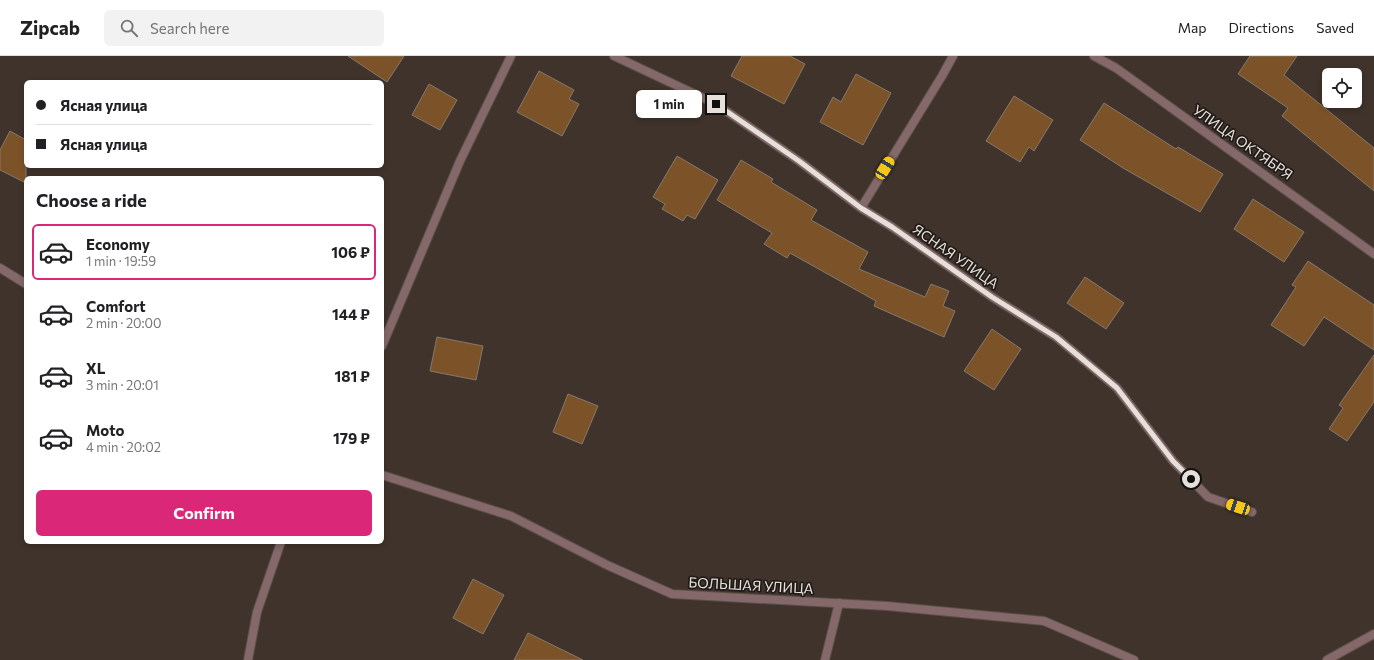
<!DOCTYPE html>
<html lang="en">
<head>
<meta charset="utf-8">
<style>
  :root { --surface:#fff; --page:#f2f2f2; --text:#202124; --muted:#757577; --line:#e0e0e0; --accent:#db2777 }
  body { margin:0; font-family:Commissioner,sans-serif; background:var(--page); color:var(--text); height:100vh; display:flex; flex-direction:column; font-size:15px; white-space:nowrap }
  * { box-sizing:border-box; margin:0 }
  p { font-size:13px; color:var(--muted) }
  .icon { flex:none; width:22px; height:22px; fill:none; stroke:currentColor; stroke-width:2; stroke-linecap:round; stroke-linejoin:round }
  .map { position:relative; flex:1; overflow:hidden }
  .details { position:absolute; left:24px; top:120px; width:360px; height:368px; display:flex; flex-direction:column; background:var(--surface); border-radius:6px; box-shadow:0 2px 6px #0003 }
  .details>* { flex:none }
  .hud { position:absolute; left:24px; top:24px; width:360px; height:88px; border-radius:6px; box-shadow:0 2px 6px #0003; display:grid; align-content:center; height:88px; padding:0 12px; background:var(--surface) }
  .buttons { position:absolute; left:1322px; top:12px; display:grid; gap:8px }
  .buttons a { display:grid; place-items:center; width:40px; height:40px; border-radius:6px; background:var(--surface); box-shadow:0 2px 6px #0003; font-size:20px }
  .end { position:absolute; width:18px; height:18px; margin:-9px; border:5px solid #e7dfda; background:#111; box-shadow:0 0 0 2px #111 }
  .from { border-radius:50% }
  .bubble { position:absolute; height:28px; border-radius:6px; background:var(--surface); box-shadow:0 2px 6px #0003; font-size:13px; font-weight:700; line-height:28px; text-align:center }
  .car { position:absolute; width:12px; height:24px; margin:-12px -6px; border-radius:5px; box-shadow:0 0 3px 1px #0007; background:linear-gradient(#f5c518 24%,#345 0 40%,#f5c518 0 76%,#345 0 86%,#f5c518 0) }
  .hud b { display:flex; align-items:center; gap:14px; height:38px; font-size:15px }
  .hud b+b { border-top:1px solid var(--line) }
  .hud i { width:10px; height:10px; background:var(--text) }
  ul { padding:0; list-style:none }
  li { display:flex; align-items:center; gap:12px; height:56px; margin:0 8px 6px; padding:0 4px; border:2px solid transparent; border-radius:6px }
  li div { flex:1 }
  li b { display:block; font-size:15px }
  li em { font-style:normal; font-weight:700 }
  li.on { border-color:var(--accent) }
  li>.icon { width:36px; height:36px; stroke-width:1.5 }
  h2 { padding:0 12px; font-size:18px; line-height:48px }
  .primary-button { display:flex; gap:8px; margin-top:auto; padding:8px 12px }
  .primary-button a { flex:1; height:46px; border-radius:6px; background:var(--accent); color:#fff; font-size:16px; font-weight:700; line-height:46px; text-align:center }
  header { display:flex; align-items:center; gap:24px; box-sizing:border-box; height:56px; padding:0 20px; background:var(--surface); border-bottom:1px solid var(--line) }
  header strong { font-size:19px }
  nav { display:flex; gap:22px; margin-inline-start:auto; font-size:14px }
  .search { width:280px; height:36px; background:var(--page); display:flex; align-items:center; gap:10px; box-sizing:border-box; padding:0 14px; border-radius:6px; color:var(--muted); font-size:15px }
  .map>svg:first-child { display:block }
  .building { fill:#7c5329; stroke:#85796d }
  .lines { fill:none; stroke-linecap:round; stroke-linejoin:round }
  .lane-casing { stroke:#5a4f47; stroke-width:10 }
  .street-casing { stroke:#5a4f47; stroke-width:10 }
  .lane { stroke:#84686a; stroke-width:8 }
  .street { stroke:#84686a; stroke-width:8 }
  .route { stroke:#e7dfda; stroke-width:5 }
  .labels { text-anchor:middle; dominant-baseline:central; stroke-width:3.5; stroke-linejoin:round; paint-order:stroke }
  .street-label { font-size:14px; fill:#e7dfda; stroke:#221c18 }
</style>
</head>
<body>
<header>
<strong>Zipcab</strong>
<div class="search"><svg class="icon" aria-label="search" viewBox="0 0 24 24"><circle cx="10" cy="10" r="6"/><path d="M15 15l6 6"/></svg>Search here</div>
<nav><a>Map</a><a>Directions</a><a>Saved</a></nav>
</header>
<div class="map">
<svg width="1374" height="604" viewBox="0 0 1374 604">
  <rect width="100%" height="100%" fill="#3f332b"/>
  <!-- building -->
  <path class="building" d="M 348,0 L 404,0 L 387,26 Z
    M 742,0 L 790,0 L 805,8 L 784,48 L 731,20 Z
    M 1250,0 L 1297,0 L 1284,19 L 1374,92 L 1374,135 L 1282,60 L 1288,52 L 1238,18 Z
    M 539,15 L 574,34 L 569,43 L 579,48 L 562,80 L 517,56 Z
    M 856,18 L 891,37 L 863,89 L 820,66 L 833,41 L 841,46 Z
    M 429,28 L 457,44 L 440,74 L 412,59 Z
    M 1014,40 L 1053,64 L 1034,95 L 1029,91 L 1020,106 L 986,85 Z
    M 1104,47 L 1176,93 L 1178,91 L 1223,118 L 1200,156 L 1123,112 L 1080,84 Z
    M 10,75 L 26,84 L 26,127 L 0,114 L 0,94 Z
    M 677,100 L 718,124 L 695,163 L 687,159 L 683,165 L 662,153 L 665,148 L 653,141 Z
    M 741,104 L 773,123 L 771,126 L 817,154 L 811,164 L 868,196 L 859,213 L 925,241 L 931,228 L 949,235 L 943,250 L 955,255 L 944,281 L 874,250 L 876,245 L 790,197 L 787,202 L 764,188 L 772,177 L 717,144 Z
    M 1253,143 L 1304,176 L 1284,206 L 1234,173 Z
    M 1308,205 L 1374,249 L 1374,294 L 1324,261 L 1304,290 L 1271,269 L 1296,231 L 1292,229 Z
    M 1085,221 L 1124,247 L 1106,273 L 1067,247 Z
    M 992,273 L 1021,293 L 994,334 L 964,315 Z
    M 437,281 L 483,290 L 476,324 L 430,315 Z
    M 1374,299 L 1374,346 L 1347,385 L 1329,373 L 1343,352 L 1339,349 Z
    M 568,338 L 598,350 L 582,388 L 553,376 Z
    M 473,523 L 504,539 L 483,578 L 453,562 Z
    M 528,577 L 583,604 L 514,604 Z"/>
  <g class="lines">
    <defs>
      <path id="lane" d="M 825,604 L 839,547"/>
      <path id="street" d="M 614,0 L 716,48 L 799,105 L 861,152 L 892,171 L 992,241 L 1056,281 L 1117,332 L 1173,405 L 1208,441 L 1252,456
        M 1094,0 L 1116,12 L 1374,198
        M 861,152 L 942,20 L 953,0
        M 0,212 L 26,228
        M 382,290 L 460,105 L 511,0
        M 382,419 L 511,460 L 607,509 L 672,538 L 887,550 L 1044,565 L 1134,604
        M 248,604 L 257,556 L 281,486
        M 1327,604 L 1374,578"/>
    </defs>
    <!-- lane casing -->
    <use href="#lane" class="lane-casing"/>
    <!-- street casing -->
    <use href="#street" class="street-casing"/>
    <!-- lane -->
    <use href="#lane" class="lane"/>
    <!-- street -->
    <use href="#street" class="street"/>
  </g>
  <g class="lines">
    <!-- route -->
    <path class="route" d="M 716,48 L 799,105 L 861,152 L 892,171 L 992,241 L 1056,281 L 1117,332 L 1173,405 L 1191,423"/>
  </g>
  <g class="labels">
    <!-- street labels -->
    <g class="street-label">
      <text transform="translate(1243 86) rotate(35)">УЛИЦА ОКТЯБРЯ</text>
      <text transform="translate(956 200) rotate(35)">ЯСНАЯ УЛИЦА</text>
      <text transform="translate(751 529) rotate(3)">БОЛЬШАЯ УЛИЦА</text>
    </g>
  </g>
</svg>
<div class="buttons">
<a><svg class="icon" aria-label="locate" viewBox="0 0 24 24"><circle cx="12" cy="12" r="6"/><path d="M12 2v4M12 18v4M2 12h4M18 12h4"/></svg></a>
</div>
<i class="end from" style="left:1191px;top:423px"></i>
<i class="end" style="left:716px;top:48px"></i>
<div class="bubble" style="left:636px;top:34px;width:66px">1 min</div>
<i class="car" style="left:885px;top:112px;rotate:32deg"></i>
<i class="car" style="left:1238px;top:451px;rotate:288deg"></i>
<div class="hud">
<b><i class="from"></i>Ясная улица</b>
<b><i></i>Ясная улица</b>
</div>
<section class="details">
<h2>Choose a ride</h2>
<ul>
<li class="on"><svg class="icon" aria-label="car" viewBox="0 0 24 24"><path d="M5 17H2v-5l4-1 3-4h7l3 4 3 1v5h-3M9 17h6M6 11h13"/><circle cx="7" cy="17" r="2"/><circle cx="17" cy="17" r="2"/></svg><div><b>Economy</b><p>1 min · 19:59</p></div><em>106 ₽</em></li>
<li><svg class="icon" aria-label="car" viewBox="0 0 24 24"><path d="M5 17H2v-5l4-1 3-4h7l3 4 3 1v5h-3M9 17h6M6 11h13"/><circle cx="7" cy="17" r="2"/><circle cx="17" cy="17" r="2"/></svg><div><b>Comfort</b><p>2 min · 20:00</p></div><em>144 ₽</em></li>
<li><svg class="icon" aria-label="car" viewBox="0 0 24 24"><path d="M5 17H2v-5l4-1 3-4h7l3 4 3 1v5h-3M9 17h6M6 11h13"/><circle cx="7" cy="17" r="2"/><circle cx="17" cy="17" r="2"/></svg><div><b>XL</b><p>3 min · 20:01</p></div><em>181 ₽</em></li>
<li><svg class="icon" aria-label="car" viewBox="0 0 24 24"><path d="M5 17H2v-5l4-1 3-4h7l3 4 3 1v5h-3M9 17h6M6 11h13"/><circle cx="7" cy="17" r="2"/><circle cx="17" cy="17" r="2"/></svg><div><b>Moto</b><p>4 min · 20:02</p></div><em>179 ₽</em></li>
</ul>
<div class="primary-button"><a>Confirm</a></div>
</section>
</div>
</body>
</html>
